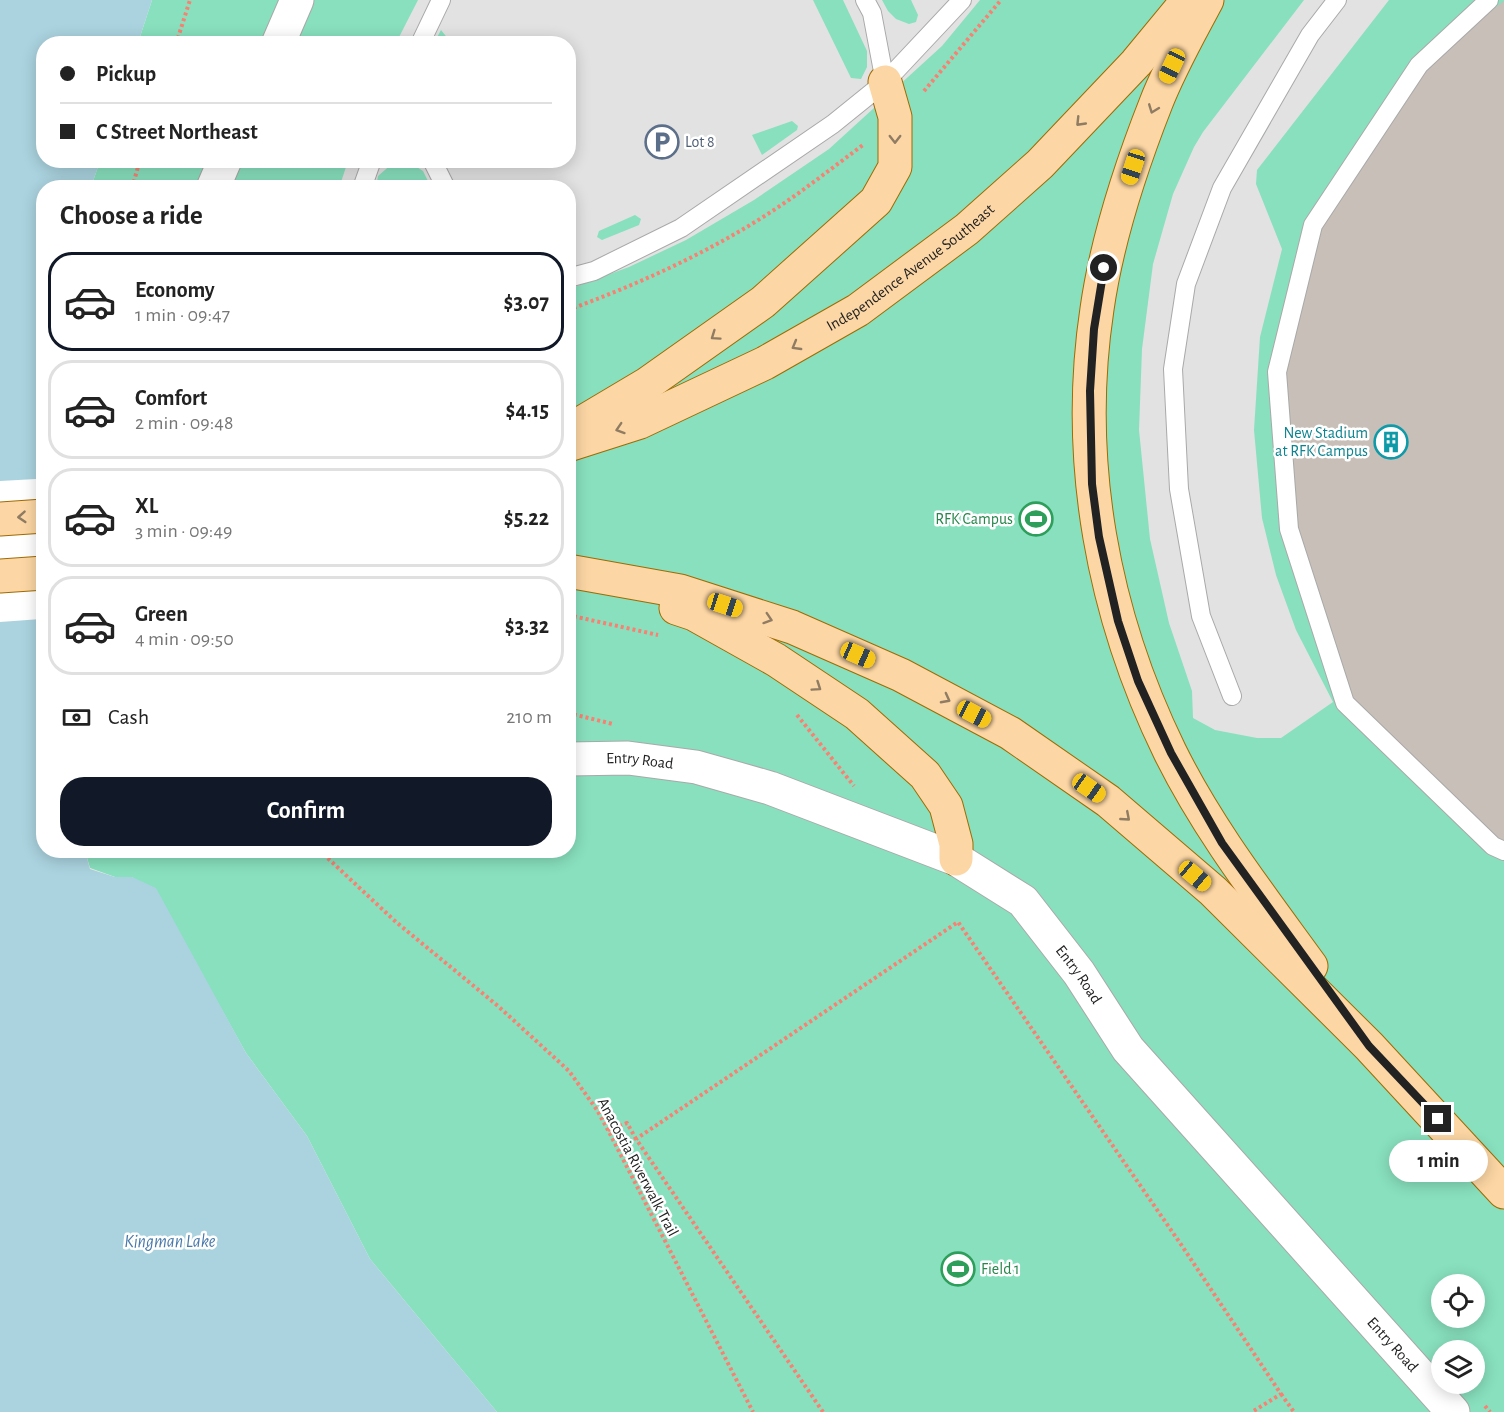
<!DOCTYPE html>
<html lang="en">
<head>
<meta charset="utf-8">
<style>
  :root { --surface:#fff; --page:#f2f2f2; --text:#222; --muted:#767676; --line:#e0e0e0; --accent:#111827 }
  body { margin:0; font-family:"Alegreya Sans",sans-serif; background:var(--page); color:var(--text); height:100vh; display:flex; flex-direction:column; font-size:22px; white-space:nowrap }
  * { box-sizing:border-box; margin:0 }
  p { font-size:20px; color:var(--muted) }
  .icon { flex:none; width:33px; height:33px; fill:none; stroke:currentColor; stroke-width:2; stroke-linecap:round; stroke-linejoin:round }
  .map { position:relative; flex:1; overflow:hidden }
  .drawer { position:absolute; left:36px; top:180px; width:540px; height:678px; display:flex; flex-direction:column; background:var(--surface); border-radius:24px; box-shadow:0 3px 15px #0003 }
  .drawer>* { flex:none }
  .banner { position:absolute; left:36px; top:36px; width:540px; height:132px; border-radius:24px; box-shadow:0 3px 15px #0003; display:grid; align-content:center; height:132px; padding:0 24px; background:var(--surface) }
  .fabs { position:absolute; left:1431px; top:1274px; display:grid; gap:12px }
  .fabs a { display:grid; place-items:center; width:54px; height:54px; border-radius:50%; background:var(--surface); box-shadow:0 3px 15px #0003; font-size:30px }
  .end { position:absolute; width:27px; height:27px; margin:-14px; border:8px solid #222; background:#fff; box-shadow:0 0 0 3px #fff }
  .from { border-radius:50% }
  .bubble { position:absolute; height:42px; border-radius:21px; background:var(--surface); box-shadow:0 3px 15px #0003; font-size:20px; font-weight:600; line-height:42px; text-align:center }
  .car { position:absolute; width:18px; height:36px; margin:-18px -9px; border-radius:8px; box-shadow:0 0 4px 2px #0007; background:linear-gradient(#f5c518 24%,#345 0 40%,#f5c518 0 76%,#345 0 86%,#f5c518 0) }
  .banner b { display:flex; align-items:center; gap:21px; height:57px; font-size:22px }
  .banner b+b { border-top:2px solid var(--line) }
  .banner i { width:15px; height:15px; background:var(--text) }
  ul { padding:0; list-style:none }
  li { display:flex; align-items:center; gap:18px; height:99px; margin:0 12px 9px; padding:0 12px; border:3px solid var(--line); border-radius:24px }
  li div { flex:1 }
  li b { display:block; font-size:22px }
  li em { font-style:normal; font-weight:600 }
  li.current { border-color:var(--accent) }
  li>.icon { width:54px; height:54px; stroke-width:1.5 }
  h2 { padding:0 24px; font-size:27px; line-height:72px }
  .pay { display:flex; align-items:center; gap:15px; height:66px; padding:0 24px; font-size:22px }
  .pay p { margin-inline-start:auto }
  .cta { display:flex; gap:12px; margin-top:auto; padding:12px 24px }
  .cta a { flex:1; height:69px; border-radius:24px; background:var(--accent); color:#fff; font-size:24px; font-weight:600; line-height:69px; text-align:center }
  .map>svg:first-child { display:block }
  .pitch { fill:#88e0be; fill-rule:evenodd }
  .parking { fill:#e2e2e2; fill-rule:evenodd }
  .water { fill:#aad3df }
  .pier { fill:#fff }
  .building { fill:#c7bfb8 }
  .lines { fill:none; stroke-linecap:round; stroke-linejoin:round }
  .service-casing { stroke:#a9a9a9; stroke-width:20 }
  .minor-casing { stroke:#a9a9a9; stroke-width:35 }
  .primary-casing { stroke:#a06b00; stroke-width:35 }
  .path { stroke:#fa8072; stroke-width:4; stroke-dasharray:3 3; stroke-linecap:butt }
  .service { stroke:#fff; stroke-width:18 }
  .minor { stroke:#fff; stroke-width:33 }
  .primary { stroke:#fcd6a4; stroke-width:33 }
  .oneway { stroke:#8f7c63 }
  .route { stroke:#222; stroke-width:8 }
  .labels { text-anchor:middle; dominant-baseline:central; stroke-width:5; stroke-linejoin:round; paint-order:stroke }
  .service-label { font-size:16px; fill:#4e5e75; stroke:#fff; text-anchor:start }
  .street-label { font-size:16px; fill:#222; stroke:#fff }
  .culture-label { font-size:16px; fill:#0d838f; stroke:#fff; text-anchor:end }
  .leisure-label { font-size:16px; fill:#27864d; stroke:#fff; text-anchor:end }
  .water-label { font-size:18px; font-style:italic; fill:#4a7aab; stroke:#fff }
</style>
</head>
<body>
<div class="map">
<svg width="1504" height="1412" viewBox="0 0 1504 1412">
  <rect width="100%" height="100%" fill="#f2efe9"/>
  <!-- pitch -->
  <path class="pitch" d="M 152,0 L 1504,0 L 1504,1412 L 497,1412 L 370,1259 L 307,1136 L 246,1053 L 212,992 L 132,877 L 115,877 L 90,868 L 85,851 L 568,850 L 568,188 L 91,187 L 100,161 L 568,160 L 568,44 L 138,43 ZM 1442,1284 L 1474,1284 L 1474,1317 L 1442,1317 ZM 1442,1350 L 1474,1350 L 1474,1383 L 1442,1383 Z
    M 43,411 L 43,627 L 41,619 L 36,479 Z"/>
  <!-- parking -->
  <path class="parking" d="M 418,0 L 813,0 L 851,78 L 861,79 L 867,67 L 867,51 L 843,0 L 882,0 L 888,11 L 896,19 L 909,24 L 916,22 L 918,15 L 911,0 L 980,0 L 942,46 L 829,149 L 754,200 L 686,240 L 629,267 L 569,289 L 568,188 L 431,187 L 423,171 L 409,162 L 393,163 L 378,176 L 376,187 L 339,188 L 348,161 L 568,160 L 568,44 L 444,43 L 449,40 L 441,30 L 434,43 L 396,43 ZM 792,121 L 798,126 L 797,130 L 762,155 L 752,135 ZM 635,215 L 641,219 L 639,225 L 602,240 L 597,237 L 599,231 Z
    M 1304,0 L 1389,0 L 1257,170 L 1256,184 L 1282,249 L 1260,337 L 1254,430 L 1262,518 L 1276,575 L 1296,630 L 1333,702 L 1281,738 L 1257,738 L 1215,730 L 1193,718 L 1192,691 L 1169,623 L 1150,539 L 1139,430 L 1142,349 L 1153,264 L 1173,194 L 1194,147 L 1203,132 Z"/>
  <!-- water -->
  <path class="water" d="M 0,0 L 152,0 L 138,43 L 44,44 L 44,160 L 100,161 L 91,187 L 44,188 L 44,411 L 36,479 L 41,619 L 44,627 L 44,850 L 85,851 L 90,869 L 115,877 L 132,877 L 156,888 L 246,1053 L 307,1136 L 370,1259 L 497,1412 L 0,1412 Z"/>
  <!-- pier -->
  <path class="pier" d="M 36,479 L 41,619 L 0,622 L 0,481 Z"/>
  <!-- building -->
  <path class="building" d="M 1504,1 L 1504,856 L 1357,705 L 1335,666 L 1301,583 L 1280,381 L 1320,223 L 1408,85 L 1467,29 Z"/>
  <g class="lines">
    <defs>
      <path id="service" d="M 865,0 L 872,13 L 885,82
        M 1489,0 L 1419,65 L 1313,225 L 1277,372 L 1289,529 L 1345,703 L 1493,846 L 1504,851
        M 420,44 L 441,0
        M 432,160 L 446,188
        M 362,188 L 372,160
        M 568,278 L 594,271 L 681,228 L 833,124 L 885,82 L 962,0
        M 1232,696 L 1201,616 L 1179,489 L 1173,369 L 1186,284 L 1222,188 L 1310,35 L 1337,0"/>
      <g id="minor">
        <path d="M 278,44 L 297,0"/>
        <path d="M 213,188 L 225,160"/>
        <path id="s1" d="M 568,759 L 628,758 L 696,767 L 770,788 L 956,859 L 1023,901 L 1079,973 L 1128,1049 L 1453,1412"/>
      </g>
      <g id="primary">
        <path d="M 1207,0 C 1189,34 1170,67 1156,103 C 1130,169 1107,239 1097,309 C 1074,461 1103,615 1170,752 C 1208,829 1261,897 1311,966"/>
        <path d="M 568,431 L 647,384 L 763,302 L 876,201 L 895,167 L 895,117 L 885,82"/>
        <path id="s2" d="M 568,445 L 640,422 L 765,363 L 858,310 L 967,229 L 1040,164 L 1136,63 L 1188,0"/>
        <path d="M 0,519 L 44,516"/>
        <path d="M 568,571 L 680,591 L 792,627 L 901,675 L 1010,733 L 1108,801 L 1213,891 L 1369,1046 L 1504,1192"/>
        <path d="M 0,576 L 44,573"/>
        <path d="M 676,608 L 694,614 L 776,660 L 857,714 L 925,775 L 946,806 L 956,844 L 956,859"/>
      </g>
    </defs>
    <!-- service casing -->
    <use href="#service" class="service-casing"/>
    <!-- minor casing -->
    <use href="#minor" class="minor-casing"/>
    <!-- primary casing -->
    <use href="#primary" class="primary-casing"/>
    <!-- path -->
    <path class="path" d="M 176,44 L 190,0
      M 924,91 L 1001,0
      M 132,188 L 140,160
      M 568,310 C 647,281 725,245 793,197 C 817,180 840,162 863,145
      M 568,615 L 658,635
      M 568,713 L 613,724
      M 797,715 L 854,786
      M 319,850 L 396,922 L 498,1006 L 569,1071 L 597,1110 L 608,1130 L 753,1412
      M 118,854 L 125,850
      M 608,1130 L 627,1123 L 636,1139
      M 1281,1394 L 1294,1412
      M 1485,1406 L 1490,1412
      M 823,1412 L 636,1139 L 958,922 L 1180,1243 L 1281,1394 L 1252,1412"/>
    <!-- service -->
    <use href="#service" class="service"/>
    <!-- minor -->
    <use href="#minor" class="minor"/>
    <!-- primary -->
    <use href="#primary" class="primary"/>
  </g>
  <!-- one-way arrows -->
  <defs><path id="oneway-chevron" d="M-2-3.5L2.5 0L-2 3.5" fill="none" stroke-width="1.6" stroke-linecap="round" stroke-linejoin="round" transform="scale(1.5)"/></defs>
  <g class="oneway">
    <use href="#oneway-chevron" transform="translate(1153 109) rotate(111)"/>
    <use href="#oneway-chevron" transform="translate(1080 122) rotate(134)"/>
    <use href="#oneway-chevron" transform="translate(895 139) rotate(90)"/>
    <use href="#oneway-chevron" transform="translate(715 336) rotate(145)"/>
    <use href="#oneway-chevron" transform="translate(796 346) rotate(150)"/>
    <use href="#oneway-chevron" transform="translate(620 429) rotate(162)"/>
    <use href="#oneway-chevron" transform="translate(22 517) rotate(176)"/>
    <use href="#oneway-chevron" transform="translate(768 619) rotate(18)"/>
    <use href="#oneway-chevron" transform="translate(817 687) rotate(34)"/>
    <use href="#oneway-chevron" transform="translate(946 699) rotate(28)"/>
    <use href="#oneway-chevron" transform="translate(1126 817) rotate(41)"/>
  </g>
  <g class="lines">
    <!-- route -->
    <path class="route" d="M 1104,268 L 1094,329 L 1090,391 L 1092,484 L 1099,537 L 1118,621 L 1138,681 L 1171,753 L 1222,843 L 1369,1046 L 1438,1119"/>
  </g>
  <!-- icons -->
  <defs>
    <symbol id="parking-ring" viewBox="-11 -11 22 22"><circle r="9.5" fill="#fff" stroke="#5c6f8a" stroke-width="1.5"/><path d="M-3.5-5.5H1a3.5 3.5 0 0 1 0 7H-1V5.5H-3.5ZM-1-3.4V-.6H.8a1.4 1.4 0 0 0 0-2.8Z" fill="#5c6f8a"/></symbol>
    <symbol id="building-ring" viewBox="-11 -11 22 22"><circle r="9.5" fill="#fff" stroke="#0f9aa8" stroke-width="1.5"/><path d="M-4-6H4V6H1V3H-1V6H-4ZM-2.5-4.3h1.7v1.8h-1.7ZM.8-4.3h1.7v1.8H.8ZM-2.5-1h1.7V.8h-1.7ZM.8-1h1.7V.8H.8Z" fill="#0f9aa8"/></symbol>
    <symbol id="stadium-ring" viewBox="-11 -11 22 22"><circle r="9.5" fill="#fff" stroke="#2e9e5b" stroke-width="1.5"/><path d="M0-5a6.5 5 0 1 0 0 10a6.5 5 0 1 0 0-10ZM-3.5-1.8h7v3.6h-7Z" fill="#2e9e5b"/></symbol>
  </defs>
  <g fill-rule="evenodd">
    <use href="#parking-ring" x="643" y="123" width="38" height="38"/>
    <use href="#building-ring" x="1372" y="423" width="38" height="38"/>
    <use href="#stadium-ring" x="1017" y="500" width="38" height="38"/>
    <use href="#stadium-ring" x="939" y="1250" width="38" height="38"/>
  </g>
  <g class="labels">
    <!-- service labels -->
    <g class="service-label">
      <text x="685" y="142">Lot 8</text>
    </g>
    <!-- street labels -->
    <g class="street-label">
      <text stroke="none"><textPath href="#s2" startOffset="388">Independence Avenue Southeast</textPath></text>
      <text stroke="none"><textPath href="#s1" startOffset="72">Entry Road</textPath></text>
      <text stroke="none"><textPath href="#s1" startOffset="576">Entry Road</textPath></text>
      <text transform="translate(638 1167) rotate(62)">Anacostia Riverwalk Trail</text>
      <text stroke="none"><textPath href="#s1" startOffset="1062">Entry Road</textPath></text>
    </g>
    <!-- culture labels -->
    <g class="culture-label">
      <text x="1368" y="433">New Stadium<tspan x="1368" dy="18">at RFK Campus</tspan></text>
    </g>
    <!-- leisure labels -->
    <g class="leisure-label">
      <text x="1013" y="519">RFK Campus</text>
      <text x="981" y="1269" text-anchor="start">Field 1</text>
    </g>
    <!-- water labels -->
    <g class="water-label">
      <text x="170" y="1242">Kingman Lake</text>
    </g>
  </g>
</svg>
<div class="fabs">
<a><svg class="icon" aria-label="locate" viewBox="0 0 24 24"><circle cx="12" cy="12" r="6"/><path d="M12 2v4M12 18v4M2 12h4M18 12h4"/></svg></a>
<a><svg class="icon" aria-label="layers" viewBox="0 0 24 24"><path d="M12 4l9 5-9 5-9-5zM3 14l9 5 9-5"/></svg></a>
</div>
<i class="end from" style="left:1104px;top:268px"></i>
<i class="end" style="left:1438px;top:1119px"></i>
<div class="bubble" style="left:1389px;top:1140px;width:99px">1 min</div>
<i class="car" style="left:1172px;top:66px;rotate:205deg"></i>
<i class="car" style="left:1133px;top:167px;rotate:198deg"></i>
<i class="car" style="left:725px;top:605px;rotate:108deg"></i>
<i class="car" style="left:858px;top:655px;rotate:114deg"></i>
<i class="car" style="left:974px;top:714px;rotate:118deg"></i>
<i class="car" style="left:1089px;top:788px;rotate:125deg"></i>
<i class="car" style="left:1195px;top:876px;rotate:130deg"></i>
<div class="banner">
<b><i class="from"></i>Pickup</b>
<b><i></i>C Street Northeast</b>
</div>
<section class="drawer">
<h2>Choose a ride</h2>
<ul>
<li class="current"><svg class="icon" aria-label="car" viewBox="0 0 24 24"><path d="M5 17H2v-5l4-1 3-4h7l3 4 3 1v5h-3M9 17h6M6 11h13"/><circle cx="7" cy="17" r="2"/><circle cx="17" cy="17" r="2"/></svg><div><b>Economy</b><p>1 min · 09:47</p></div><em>$3.07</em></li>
<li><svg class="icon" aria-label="car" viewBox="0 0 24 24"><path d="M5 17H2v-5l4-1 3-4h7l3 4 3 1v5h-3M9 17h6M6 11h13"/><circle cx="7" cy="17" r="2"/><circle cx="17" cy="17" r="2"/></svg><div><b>Comfort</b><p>2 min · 09:48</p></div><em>$4.15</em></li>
<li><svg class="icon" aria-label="car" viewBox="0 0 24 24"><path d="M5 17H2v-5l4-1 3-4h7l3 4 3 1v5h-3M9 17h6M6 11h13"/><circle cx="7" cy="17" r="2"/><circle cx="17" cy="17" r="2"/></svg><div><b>XL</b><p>3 min · 09:49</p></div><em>$5.22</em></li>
<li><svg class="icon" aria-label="car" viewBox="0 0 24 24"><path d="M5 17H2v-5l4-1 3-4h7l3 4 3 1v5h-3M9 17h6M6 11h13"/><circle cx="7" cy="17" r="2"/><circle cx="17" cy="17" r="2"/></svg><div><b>Green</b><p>4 min · 09:50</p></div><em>$3.32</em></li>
</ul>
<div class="pay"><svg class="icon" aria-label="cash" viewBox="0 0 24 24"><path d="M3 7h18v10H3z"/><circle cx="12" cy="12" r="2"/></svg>Cash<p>210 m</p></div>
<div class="cta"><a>Confirm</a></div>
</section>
</div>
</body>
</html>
